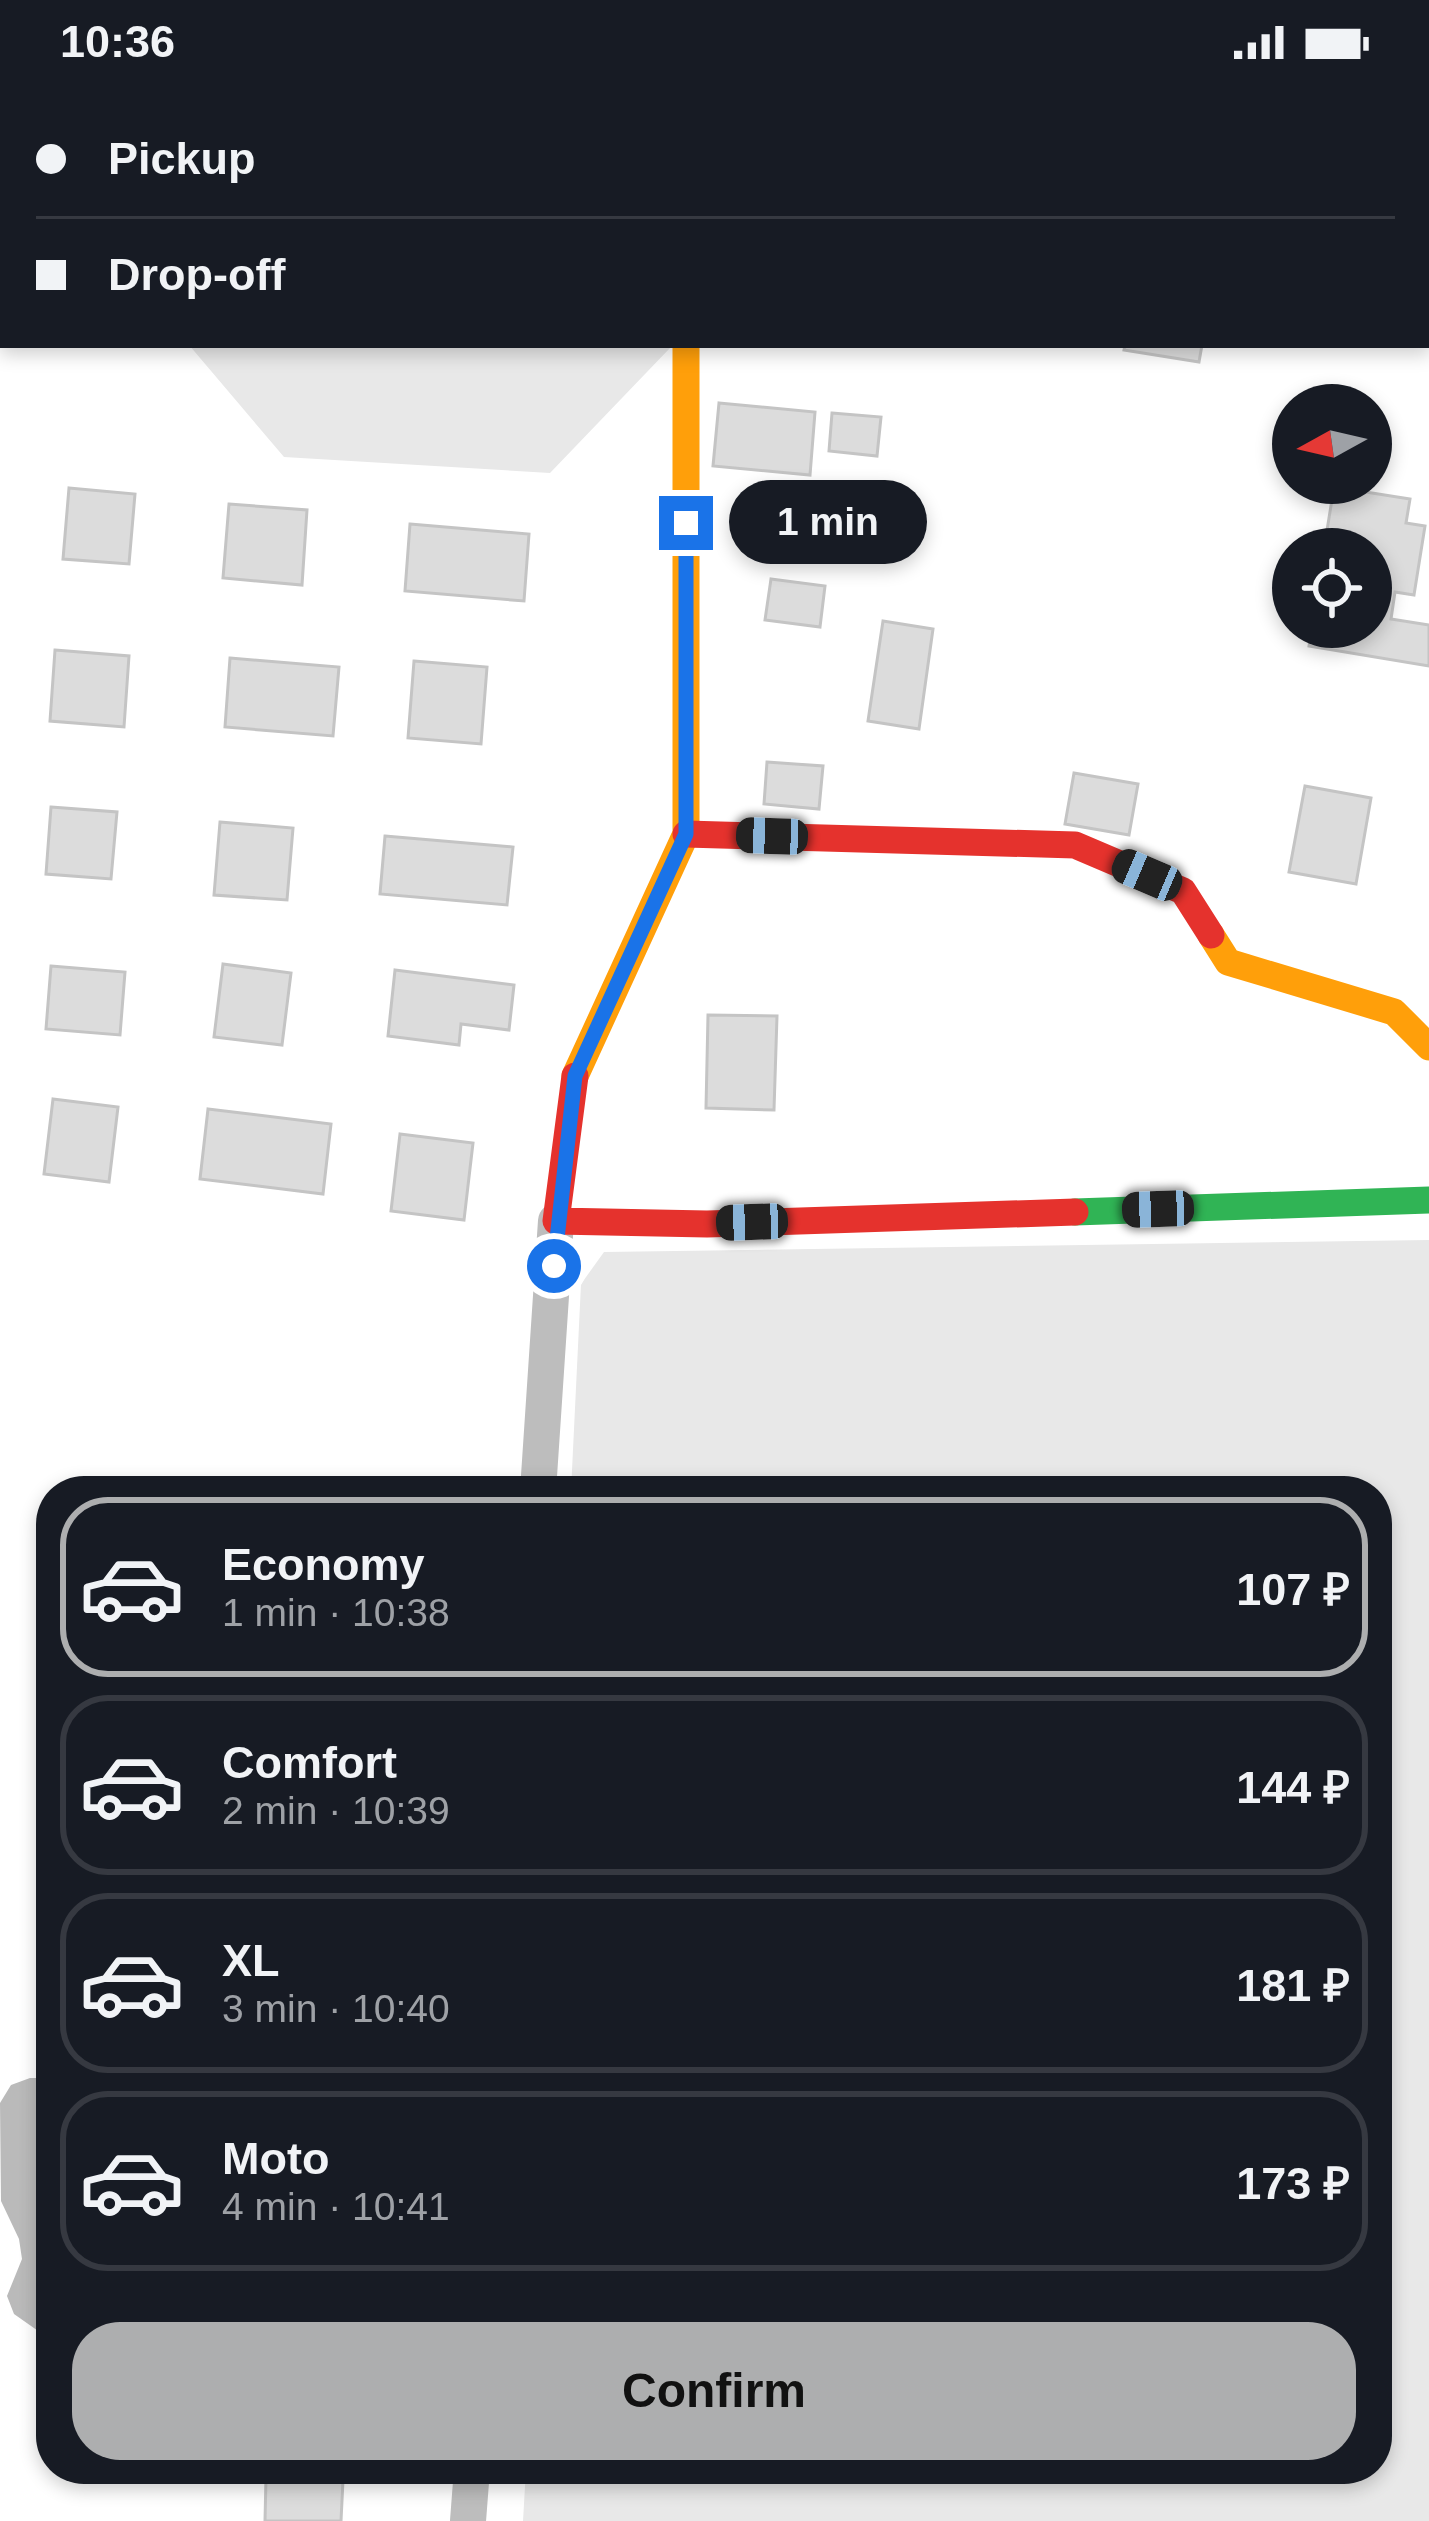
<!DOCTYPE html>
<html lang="en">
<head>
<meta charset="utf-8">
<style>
  :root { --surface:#171b24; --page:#242831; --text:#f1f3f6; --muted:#9ea1a6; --line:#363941; --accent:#adaeaf }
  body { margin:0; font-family:Helvetica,sans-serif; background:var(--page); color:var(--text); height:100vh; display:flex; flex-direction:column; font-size:45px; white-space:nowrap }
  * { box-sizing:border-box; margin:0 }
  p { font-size:39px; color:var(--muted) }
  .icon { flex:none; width:66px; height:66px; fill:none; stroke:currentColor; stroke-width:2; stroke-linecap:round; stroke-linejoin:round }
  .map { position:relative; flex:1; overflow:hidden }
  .side { position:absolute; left:36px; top:1392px; width:1356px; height:1008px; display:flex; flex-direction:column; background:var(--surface); border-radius:48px; box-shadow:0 6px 18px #0003 }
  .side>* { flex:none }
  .guide { position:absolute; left:0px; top:0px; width:1431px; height:264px; box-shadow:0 6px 18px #0003; display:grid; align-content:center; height:264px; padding:0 36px; background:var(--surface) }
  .needle { width:78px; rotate:262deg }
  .tools { position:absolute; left:1272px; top:300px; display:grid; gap:24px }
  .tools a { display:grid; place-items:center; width:120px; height:120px; border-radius:50%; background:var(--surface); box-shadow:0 6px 18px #0003; font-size:60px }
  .end { position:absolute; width:54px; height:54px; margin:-27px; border:15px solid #1a73e8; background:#fff; box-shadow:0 0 0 6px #fff }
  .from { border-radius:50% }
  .bubble { position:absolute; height:84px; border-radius:42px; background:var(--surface); box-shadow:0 6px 18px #0003; font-size:39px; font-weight:700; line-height:84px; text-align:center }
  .car { position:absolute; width:36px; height:72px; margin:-36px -18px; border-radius:15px; box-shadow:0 0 9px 3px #0007; background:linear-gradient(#222 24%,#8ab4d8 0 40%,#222 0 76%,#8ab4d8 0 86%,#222 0) }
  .guide b { display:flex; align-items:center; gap:42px; height:114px; font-size:45px }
  .guide b+b { border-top:3px solid var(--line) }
  .guide i { width:30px; height:30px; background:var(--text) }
  ul { padding:21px 0 0; list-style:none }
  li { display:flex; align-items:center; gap:36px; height:180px; margin:0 24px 18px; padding:0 12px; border:6px solid var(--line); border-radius:48px }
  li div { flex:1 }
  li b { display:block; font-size:45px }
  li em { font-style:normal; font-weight:700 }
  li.selected { border-color:var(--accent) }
  li>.icon { width:108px; height:108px; stroke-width:1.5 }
  .button { display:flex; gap:24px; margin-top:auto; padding:24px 36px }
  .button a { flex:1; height:138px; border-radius:48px; background:var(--accent); color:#111; font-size:48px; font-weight:700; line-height:138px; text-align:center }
  .status { display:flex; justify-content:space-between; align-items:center; height:84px; padding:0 60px; background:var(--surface); direction:ltr }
  .status svg { height:33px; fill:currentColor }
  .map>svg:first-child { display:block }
  .green { fill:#e8e8e8 }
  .water { fill:#bababa }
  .building { fill:#dcdcdc; stroke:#c4c4c4; stroke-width:3 }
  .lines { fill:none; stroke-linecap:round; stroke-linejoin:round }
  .street { stroke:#bdbdbd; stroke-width:36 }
  .fast { stroke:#30b455; stroke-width:27 }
  .slow { stroke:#ff9f0a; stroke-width:27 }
  .jam { stroke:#e5322d; stroke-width:27 }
  .route { stroke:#1a73e8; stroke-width:15 }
</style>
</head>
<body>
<div class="status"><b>10:36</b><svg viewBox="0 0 49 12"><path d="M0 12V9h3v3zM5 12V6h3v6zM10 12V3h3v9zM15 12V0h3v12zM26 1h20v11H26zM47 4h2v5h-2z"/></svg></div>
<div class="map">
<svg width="1429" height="2437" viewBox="0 0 1429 2437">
  <rect width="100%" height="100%" fill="#fff"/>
  <!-- green -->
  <path class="green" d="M 80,0 L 662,0 L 662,3 L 86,3 Z
    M 189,261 L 670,261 L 670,264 L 550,389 L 284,373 Z
    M 1429,1156 L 1429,2437 L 523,2437 L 526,2385 L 1377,2385 L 1377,1407 L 571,1407 L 581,1200 L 604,1168 Z"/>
  <!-- water -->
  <path class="water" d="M 30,1994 L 51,1994 L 51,2256 L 14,2230 L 7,2212 L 22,2175 L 19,2155 L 1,2117 L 0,2019 L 11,2001 Z"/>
  <!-- building -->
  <path class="building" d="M 832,0 L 962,0 L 961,3 L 831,3 Z
    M 1125,261 L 1202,261 L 1199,278 L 1124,266 Z
    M 719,319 L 815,328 L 810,391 L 713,382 Z
    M 832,329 L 881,333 L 877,372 L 829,367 Z
    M 1334,403 L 1410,415 L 1406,439 L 1425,442 L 1414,511 L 1395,508 L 1391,535 L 1429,541 L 1429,582 L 1309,562 L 1312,543 L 1371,543 L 1371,465 L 1324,465 Z
    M 69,404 L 135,410 L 129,480 L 63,475 Z
    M 229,420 L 307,426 L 302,501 L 223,494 Z
    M 410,440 L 529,450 L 524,517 L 405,507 Z
    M 771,495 L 825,502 L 820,543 L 765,536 Z
    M 883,537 L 933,545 L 919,645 L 868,637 Z
    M 55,566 L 129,572 L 124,643 L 50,637 Z
    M 230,574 L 339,583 L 333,652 L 225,643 Z
    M 414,577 L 487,583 L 481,660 L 408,654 Z
    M 767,678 L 823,682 L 819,725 L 764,720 Z
    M 1074,689 L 1138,700 L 1129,751 L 1065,740 Z
    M 1305,702 L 1371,714 L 1356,800 L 1289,788 Z
    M 51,723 L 117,728 L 111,795 L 46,790 Z
    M 220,738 L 293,744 L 287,816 L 214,811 Z
    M 385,752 L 513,763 L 507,821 L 380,810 Z
    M 223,880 L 291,889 L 282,961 L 214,953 Z
    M 51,882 L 125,888 L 120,951 L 46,945 Z
    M 395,886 L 514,901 L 509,946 L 461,940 L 459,961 L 388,952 Z
    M 708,931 L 777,932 L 774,1026 L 706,1024 Z
    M 53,1015 L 118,1023 L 109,1098 L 44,1090 Z
    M 208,1025 L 331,1040 L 323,1110 L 200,1095 Z
    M 400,1050 L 473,1059 L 464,1136 L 391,1127 Z
    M 266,2393 L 343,2396 L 341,2437 L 265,2437 Z"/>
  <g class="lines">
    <!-- street -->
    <path class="street" d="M 686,3 L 686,0
      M 538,1407 L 556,1137
      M 468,2437 L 472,2385"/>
    <!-- fast -->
    <path class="fast" d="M 1075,1128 L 1429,1116"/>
    <!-- slow -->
    <path class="slow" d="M 1211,851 L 1228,878 L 1394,928 L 1429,963
      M 575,992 L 686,750 L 686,261"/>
    <!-- jam -->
    <path class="jam" d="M 686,750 L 1075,761 L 1183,807 L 1211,851
      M 575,992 L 556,1137 L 707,1140 L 1075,1128"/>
  </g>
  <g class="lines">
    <!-- route -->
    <path class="route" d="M 554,1182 L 575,992 L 686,750 L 686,439"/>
  </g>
</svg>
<div class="tools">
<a><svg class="needle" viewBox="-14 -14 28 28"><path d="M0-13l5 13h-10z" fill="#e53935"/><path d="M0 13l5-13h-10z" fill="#9ea1a6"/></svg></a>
<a><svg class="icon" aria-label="locate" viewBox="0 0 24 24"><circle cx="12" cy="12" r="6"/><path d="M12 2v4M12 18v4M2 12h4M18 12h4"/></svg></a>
</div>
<i class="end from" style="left:554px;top:1182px"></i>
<i class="end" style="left:686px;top:439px"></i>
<div class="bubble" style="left:729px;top:396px;width:198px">1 min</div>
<i class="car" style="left:772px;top:752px;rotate:272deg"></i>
<i class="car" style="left:1147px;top:791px;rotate:293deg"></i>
<i class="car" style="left:1158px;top:1125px;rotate:268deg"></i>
<i class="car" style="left:752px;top:1138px;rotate:268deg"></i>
<div class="guide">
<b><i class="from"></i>Pickup</b>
<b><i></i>Drop-off</b>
</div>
<section class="side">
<ul>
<li class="selected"><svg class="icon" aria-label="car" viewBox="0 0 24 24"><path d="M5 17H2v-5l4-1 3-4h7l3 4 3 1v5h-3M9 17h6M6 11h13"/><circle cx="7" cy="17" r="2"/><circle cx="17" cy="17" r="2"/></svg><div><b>Economy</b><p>1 min · 10:38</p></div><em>107 ₽</em></li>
<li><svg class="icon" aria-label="car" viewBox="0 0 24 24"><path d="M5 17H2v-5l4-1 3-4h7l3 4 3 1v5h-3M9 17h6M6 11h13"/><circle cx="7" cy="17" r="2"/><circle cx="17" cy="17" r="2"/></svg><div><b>Comfort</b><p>2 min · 10:39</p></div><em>144 ₽</em></li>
<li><svg class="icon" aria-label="car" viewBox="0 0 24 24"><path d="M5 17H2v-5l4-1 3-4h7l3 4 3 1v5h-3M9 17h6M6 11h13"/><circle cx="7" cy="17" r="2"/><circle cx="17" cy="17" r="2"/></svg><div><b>XL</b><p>3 min · 10:40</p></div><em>181 ₽</em></li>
<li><svg class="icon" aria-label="car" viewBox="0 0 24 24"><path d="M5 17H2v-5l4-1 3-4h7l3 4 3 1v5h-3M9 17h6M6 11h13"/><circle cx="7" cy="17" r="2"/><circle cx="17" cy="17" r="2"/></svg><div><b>Moto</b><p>4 min · 10:41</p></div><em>173 ₽</em></li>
</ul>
<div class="button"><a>Confirm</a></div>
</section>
</div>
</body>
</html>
